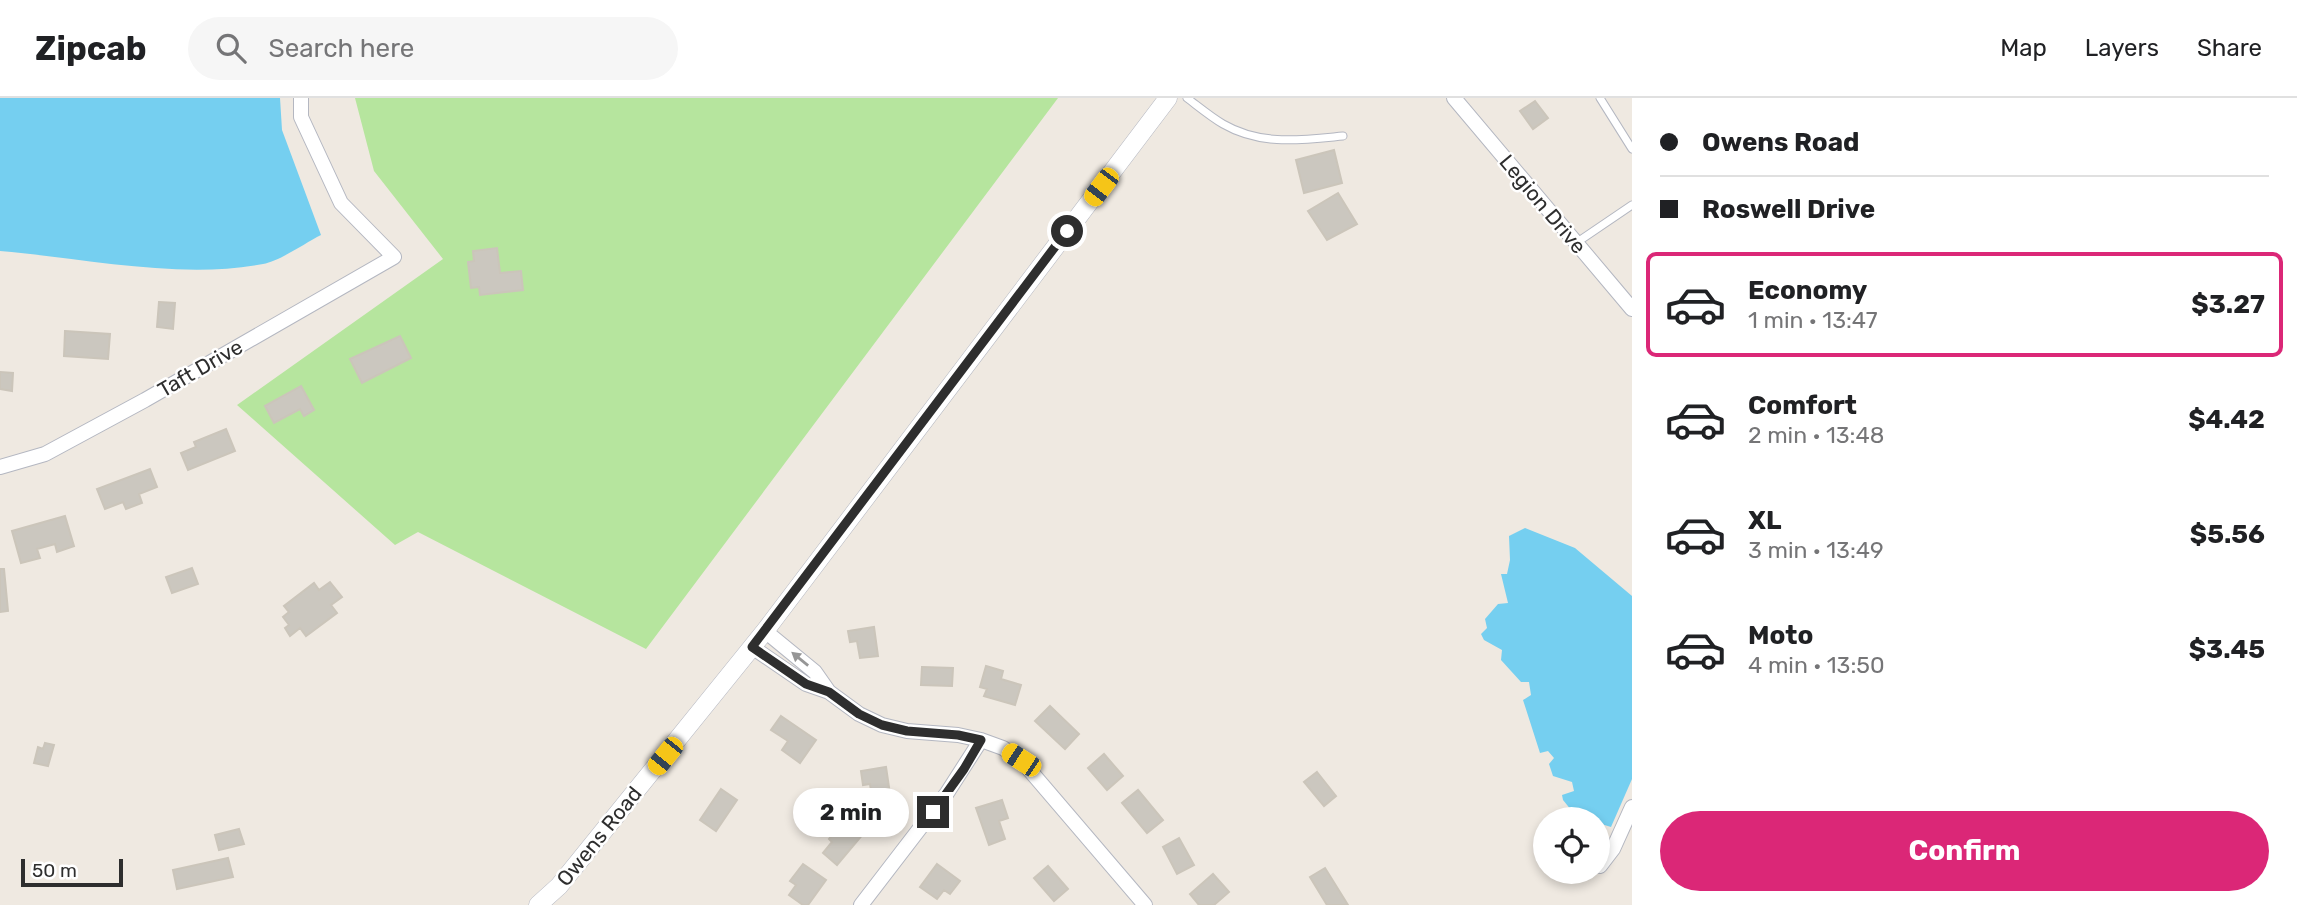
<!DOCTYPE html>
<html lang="en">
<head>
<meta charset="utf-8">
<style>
  :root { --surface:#fff; --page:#f6f6f6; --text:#202124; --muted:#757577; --line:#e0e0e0; --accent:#db2777 }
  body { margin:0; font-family:Rubik,sans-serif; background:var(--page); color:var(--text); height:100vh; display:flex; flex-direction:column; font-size:26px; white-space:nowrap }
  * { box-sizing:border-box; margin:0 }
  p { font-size:23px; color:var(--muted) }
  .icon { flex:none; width:38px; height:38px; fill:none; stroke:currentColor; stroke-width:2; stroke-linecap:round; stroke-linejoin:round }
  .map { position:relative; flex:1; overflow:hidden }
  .panel { display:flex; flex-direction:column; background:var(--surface); width:665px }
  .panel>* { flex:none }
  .banner { display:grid; align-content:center; height:154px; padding:0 28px; background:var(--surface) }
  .tools { position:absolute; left:1533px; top:709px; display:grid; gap:14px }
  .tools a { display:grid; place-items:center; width:77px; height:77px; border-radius:50%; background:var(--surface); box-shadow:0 4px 10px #0003; font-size:35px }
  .scale { position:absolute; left:21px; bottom:18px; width:102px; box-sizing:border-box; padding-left:7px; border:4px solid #2e2e2e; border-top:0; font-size:19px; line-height:24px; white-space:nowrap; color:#2e2e2e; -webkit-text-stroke:5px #fff; paint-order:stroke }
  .end { position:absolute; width:32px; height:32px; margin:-16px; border:9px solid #2e2e2e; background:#fff; box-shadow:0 0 0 4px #fff }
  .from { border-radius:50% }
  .bubble { position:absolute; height:49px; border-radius:24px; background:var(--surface); box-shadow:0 4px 10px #0003; font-size:23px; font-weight:700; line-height:49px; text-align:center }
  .car { position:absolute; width:21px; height:42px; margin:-21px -10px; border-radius:9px; box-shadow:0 0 5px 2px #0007; background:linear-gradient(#f5c518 24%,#345 0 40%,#f5c518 0 76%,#345 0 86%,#f5c518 0) }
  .banner b { display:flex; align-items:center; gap:24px; height:66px; font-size:26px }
  .banner b+b { border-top:2px solid var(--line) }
  .banner i { width:18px; height:18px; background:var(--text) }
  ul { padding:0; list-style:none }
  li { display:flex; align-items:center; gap:21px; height:105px; margin:0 14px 10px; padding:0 14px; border:4px solid transparent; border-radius:10px }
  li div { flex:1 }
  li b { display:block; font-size:26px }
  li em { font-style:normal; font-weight:700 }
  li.current { border-color:var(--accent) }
  li>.icon { width:63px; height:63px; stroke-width:1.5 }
  .cta { display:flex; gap:14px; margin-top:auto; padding:14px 28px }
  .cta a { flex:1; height:80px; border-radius:42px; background:var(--accent); color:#fff; font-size:28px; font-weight:700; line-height:80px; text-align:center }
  header { display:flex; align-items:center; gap:42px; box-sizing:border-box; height:98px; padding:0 35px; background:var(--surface); border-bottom:2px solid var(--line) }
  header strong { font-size:33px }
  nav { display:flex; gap:38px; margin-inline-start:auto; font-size:24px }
  .search { width:490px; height:63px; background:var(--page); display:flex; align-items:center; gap:18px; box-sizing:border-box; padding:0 24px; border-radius:38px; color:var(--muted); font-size:26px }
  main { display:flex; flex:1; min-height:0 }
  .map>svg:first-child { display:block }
  .green { fill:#b6e59e }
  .water { fill:#75cff0 }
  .building { fill:#cbc7bf; stroke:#cbc5ba; stroke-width:2 }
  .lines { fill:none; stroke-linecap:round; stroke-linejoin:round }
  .service-casing { stroke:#b4b7c1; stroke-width:9 }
  .minor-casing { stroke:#b4b7c1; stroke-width:16 }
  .tertiary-casing { stroke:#b4b7c1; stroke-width:19 }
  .service { stroke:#fff; stroke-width:7 }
  .minor { stroke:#fff; stroke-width:14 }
  .tertiary { stroke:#fff; stroke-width:18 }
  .oneway { fill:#969696 }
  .route { stroke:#2e2e2e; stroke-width:9 }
  .labels { text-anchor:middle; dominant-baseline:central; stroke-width:5; stroke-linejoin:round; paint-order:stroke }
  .street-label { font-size:21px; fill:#2e2e2e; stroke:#fff }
</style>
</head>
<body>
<header>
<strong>Zipcab</strong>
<div class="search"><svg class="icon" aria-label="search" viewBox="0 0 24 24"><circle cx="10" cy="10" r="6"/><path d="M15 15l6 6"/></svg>Search here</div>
<nav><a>Map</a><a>Layers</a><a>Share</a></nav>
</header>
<main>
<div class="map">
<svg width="1632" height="807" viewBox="0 0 1632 807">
  <rect width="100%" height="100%" fill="#efe9e1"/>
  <!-- green -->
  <path class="green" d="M 355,0 L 1058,0 L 646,551 L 418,434 L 395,447 L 237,307 L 443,161 L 374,73 Z"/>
  <!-- water -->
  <path class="water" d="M 0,0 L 280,0 L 282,32 L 321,137 C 305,145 280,163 263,166 C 180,182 84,160 0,153 Z
    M 1525,430 L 1575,450 L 1632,498 L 1632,681 L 1611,729 L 1598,725 L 1598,721 L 1576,718 L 1563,702 L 1562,697 L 1574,693 L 1572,684 L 1553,678 L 1549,666 L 1554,660 L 1548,653 L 1540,655 L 1523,602 L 1531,597 L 1529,584 L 1521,584 L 1501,562 L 1502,552 L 1484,542 L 1481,536 L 1487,530 L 1485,521 L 1498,506 L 1508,505 L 1501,476 L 1507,476 L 1510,462 L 1509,438 Z"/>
  <!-- building -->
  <path class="building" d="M 1535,3 L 1548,20 L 1533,31 L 1520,13 Z
    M 1334,52 L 1342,85 L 1304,95 L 1296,62 Z
    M 1338,95 L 1357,126 L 1327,142 L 1308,113 Z
    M 497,150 L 500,175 L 521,173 L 523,192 L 480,197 L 479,189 L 471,190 L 468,164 L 474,163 L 473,153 Z
    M 159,204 L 175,205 L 173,231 L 157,229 Z
    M 65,233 L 110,236 L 108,261 L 64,258 Z
    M 400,238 L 411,260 L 362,285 L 350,261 Z
    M 0,274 L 13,275 L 12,293 L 0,291 Z
    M 301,288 L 314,312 L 304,318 L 300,311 L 274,325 L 265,308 Z
    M 226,331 L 235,353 L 188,372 L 181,355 L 196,349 L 194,344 Z
    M 150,371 L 157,389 L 139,396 L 142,405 L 126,411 L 123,404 L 105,411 L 97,391 Z
    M 65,418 L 74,448 L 57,454 L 55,446 L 37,451 L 40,460 L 21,465 L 12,433 Z
    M 192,470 L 198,486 L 172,495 L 166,479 Z
    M 0,471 L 4,471 L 8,513 L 0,514 Z
    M 330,484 L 342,499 L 331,507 L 337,515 L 306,538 L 300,530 L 290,538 L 285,530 L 289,527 L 283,519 L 289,514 L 284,508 L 314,485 L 319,492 Z
    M 874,529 L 878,558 L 860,560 L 857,543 L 850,544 L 848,533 Z
    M 986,568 L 1003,573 L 1001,581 L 1021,587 L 1015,607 L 984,598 L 987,591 L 980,589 Z
    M 922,569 L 953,570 L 952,588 L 921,587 Z
    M 1050,608 L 1079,636 L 1065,651 L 1035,623 Z
    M 781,618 L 816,642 L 800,665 L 782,652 L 788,643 L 771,632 Z
    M 45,645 L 54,647 L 48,668 L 34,665 L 38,649 L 43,651 Z
    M 1104,656 L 1123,678 L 1107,692 L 1088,670 Z
    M 886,669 L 890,696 L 872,699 L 870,686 L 863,687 L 861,673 Z
    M 1317,674 L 1336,698 L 1324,708 L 1304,684 Z
    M 721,691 L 737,702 L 716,733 L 700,722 Z
    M 1138,692 L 1163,722 L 1147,735 L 1122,705 Z
    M 1002,702 L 1008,720 L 999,723 L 1005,741 L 989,747 L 976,710 Z
    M 846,721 L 864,735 L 837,767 L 823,755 L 832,744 L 829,741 Z
    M 239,731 L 244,746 L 219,752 L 215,737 Z
    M 1179,740 L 1194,767 L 1177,776 L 1163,749 Z
    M 228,760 L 233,779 L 177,791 L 173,772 Z
    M 803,766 L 826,782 L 808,807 L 803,807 L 789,797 L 796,787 L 790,783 Z
    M 937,766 L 960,783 L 950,796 L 944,792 L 937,801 L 920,789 Z
    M 1048,768 L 1068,791 L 1054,803 L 1034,780 Z
    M 1325,770 L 1348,807 L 1327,807 L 1310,779 Z
    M 1213,776 L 1229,794 L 1214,807 L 1199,807 L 1190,796 Z"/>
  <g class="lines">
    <defs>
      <path id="service" d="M 1187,0 C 1199,9 1211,19 1223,26 C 1261,48 1301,42 1343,38
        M 1600,0 L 1632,51
        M 1576,145 L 1632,107"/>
      <path id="minor" d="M 1454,0 L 1632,211
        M 0,369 L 45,356 L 145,302 L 394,159 L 341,105 L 301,19 L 301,0
        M 765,533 L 815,574 L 829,594
        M 752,549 L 806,586 L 829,594 L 859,616 L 882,627 L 907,633 L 958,637 L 981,642 L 1003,650 L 1021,662 L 1145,807
        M 1600,768 L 1613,751 L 1632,709
        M 861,807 L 947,695 L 981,642"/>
      <path id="tertiary" d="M 538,807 L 559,788 L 765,533 L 1168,0"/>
    </defs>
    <!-- service casing -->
    <use href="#service" class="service-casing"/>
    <!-- minor casing -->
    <use href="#minor" class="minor-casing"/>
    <!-- tertiary casing -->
    <use href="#tertiary" class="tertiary-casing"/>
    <!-- service -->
    <use href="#service" class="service"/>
    <!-- minor -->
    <use href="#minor" class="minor"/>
    <!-- tertiary -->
    <use href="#tertiary" class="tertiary"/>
  </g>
  <!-- one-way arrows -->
  <defs><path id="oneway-solid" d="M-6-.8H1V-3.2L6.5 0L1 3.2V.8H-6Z" transform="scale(1.75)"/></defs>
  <use class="oneway" href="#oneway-solid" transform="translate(800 561) rotate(-141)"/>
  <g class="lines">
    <!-- route -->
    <path class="route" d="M 933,714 L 964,671 L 981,642 L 958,637 L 907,633 L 882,627 L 859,616 L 829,594 L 806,586 L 752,549 L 1067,133"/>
  </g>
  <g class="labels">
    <!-- street labels -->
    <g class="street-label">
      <text transform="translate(1543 106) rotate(50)">Legion Drive</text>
      <text transform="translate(200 270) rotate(-30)">Taft Drive</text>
      <text transform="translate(599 738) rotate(-51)">Owens Road</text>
    </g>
  </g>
</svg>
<div class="tools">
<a><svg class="icon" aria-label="locate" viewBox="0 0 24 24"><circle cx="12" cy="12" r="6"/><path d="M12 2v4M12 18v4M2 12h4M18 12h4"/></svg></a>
</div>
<div class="scale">50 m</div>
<i class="end from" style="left:1067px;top:133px"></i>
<i class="end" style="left:933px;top:714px"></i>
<div class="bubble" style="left:793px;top:690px;width:116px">2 min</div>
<i class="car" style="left:1101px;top:89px;rotate:217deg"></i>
<i class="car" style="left:665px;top:658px;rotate:219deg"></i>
<i class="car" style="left:1021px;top:662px;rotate:303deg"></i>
</div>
<section class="panel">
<div class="banner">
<b><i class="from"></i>Owens Road</b>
<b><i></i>Roswell Drive</b>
</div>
<ul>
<li class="current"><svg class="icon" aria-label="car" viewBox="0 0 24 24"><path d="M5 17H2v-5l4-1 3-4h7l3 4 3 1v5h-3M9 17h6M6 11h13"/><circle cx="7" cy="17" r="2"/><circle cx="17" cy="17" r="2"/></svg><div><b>Economy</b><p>1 min · 13:47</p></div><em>$3.27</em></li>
<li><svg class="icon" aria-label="car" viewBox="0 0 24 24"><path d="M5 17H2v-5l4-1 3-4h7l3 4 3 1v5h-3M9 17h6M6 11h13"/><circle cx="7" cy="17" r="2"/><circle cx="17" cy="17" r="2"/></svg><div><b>Comfort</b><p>2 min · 13:48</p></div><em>$4.42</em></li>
<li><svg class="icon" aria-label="car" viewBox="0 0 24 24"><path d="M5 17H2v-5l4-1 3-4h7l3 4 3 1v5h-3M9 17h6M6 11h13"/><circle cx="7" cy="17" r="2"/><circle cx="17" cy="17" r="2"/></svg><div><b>XL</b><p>3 min · 13:49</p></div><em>$5.56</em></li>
<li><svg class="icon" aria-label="car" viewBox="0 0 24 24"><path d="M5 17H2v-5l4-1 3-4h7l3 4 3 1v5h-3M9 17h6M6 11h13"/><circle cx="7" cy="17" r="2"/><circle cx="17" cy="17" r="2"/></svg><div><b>Moto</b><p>4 min · 13:50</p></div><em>$3.45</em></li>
</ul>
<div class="cta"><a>Confirm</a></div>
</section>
</main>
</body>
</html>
